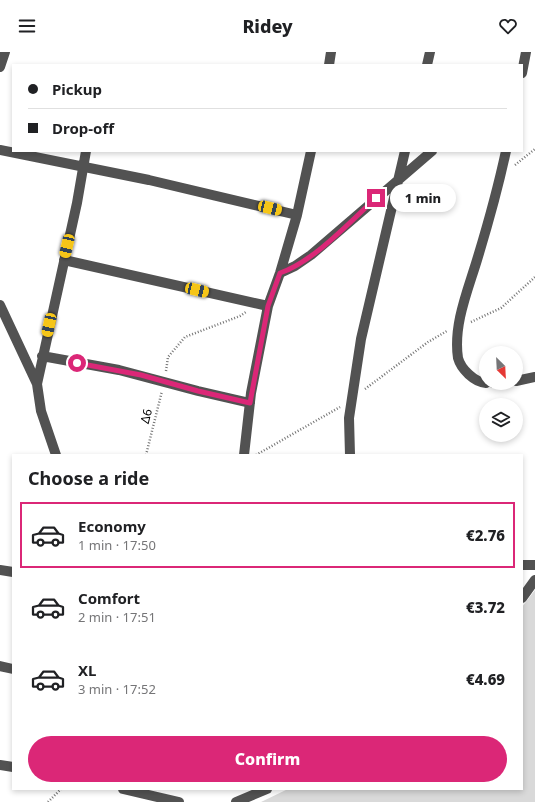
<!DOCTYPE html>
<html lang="en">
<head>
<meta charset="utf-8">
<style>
  :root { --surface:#fff; --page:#f2f2f2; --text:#202124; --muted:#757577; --line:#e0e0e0; --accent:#db2777 }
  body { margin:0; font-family:"Noto Sans",sans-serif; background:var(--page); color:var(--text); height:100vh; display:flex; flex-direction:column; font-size:15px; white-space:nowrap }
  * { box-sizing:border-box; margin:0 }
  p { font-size:13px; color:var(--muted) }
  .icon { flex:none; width:22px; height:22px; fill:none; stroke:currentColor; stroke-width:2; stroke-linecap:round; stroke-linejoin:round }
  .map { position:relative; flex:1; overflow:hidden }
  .side { position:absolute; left:12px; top:402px; width:511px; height:336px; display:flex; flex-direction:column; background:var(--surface); border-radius:0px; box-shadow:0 2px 6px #0003 }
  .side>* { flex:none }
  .banner { position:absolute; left:12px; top:12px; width:511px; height:88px; border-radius:0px; box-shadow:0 2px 6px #0003; display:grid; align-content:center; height:88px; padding:0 16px; background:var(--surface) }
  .needle { width:26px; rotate:156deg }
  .tools { position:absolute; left:479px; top:294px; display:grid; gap:8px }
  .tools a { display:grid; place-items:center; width:44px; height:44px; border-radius:50%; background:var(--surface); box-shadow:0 2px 6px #0003; font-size:20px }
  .end { position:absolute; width:18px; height:18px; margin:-9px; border:5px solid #db2777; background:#fff; box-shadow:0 0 0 2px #fff }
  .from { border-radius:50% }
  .bubble { position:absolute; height:28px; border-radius:14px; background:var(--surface); box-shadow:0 2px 6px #0003; font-size:13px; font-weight:800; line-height:28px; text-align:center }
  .car { position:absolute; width:12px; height:24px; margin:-12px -6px; border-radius:5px; box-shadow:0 0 3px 1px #0007; background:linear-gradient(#f5c518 24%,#345 0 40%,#f5c518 0 76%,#345 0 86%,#f5c518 0) }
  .banner b { display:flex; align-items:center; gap:14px; height:38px; font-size:15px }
  .banner b+b { border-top:1px solid var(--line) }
  .banner i { width:10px; height:10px; background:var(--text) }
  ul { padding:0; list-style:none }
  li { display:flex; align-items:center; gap:12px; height:66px; margin:0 8px 6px; padding:0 8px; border:2px solid transparent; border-radius:0px }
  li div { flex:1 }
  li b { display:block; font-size:15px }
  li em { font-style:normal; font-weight:800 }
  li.selected { border-color:var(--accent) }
  li>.icon { width:36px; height:36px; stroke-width:1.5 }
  h2 { padding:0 16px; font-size:18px; line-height:48px }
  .action { display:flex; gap:8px; margin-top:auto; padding:8px 16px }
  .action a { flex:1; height:46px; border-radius:24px; background:var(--accent); color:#fff; font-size:16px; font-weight:800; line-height:46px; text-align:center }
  header { display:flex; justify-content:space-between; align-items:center; height:52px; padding:0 16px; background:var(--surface); font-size:18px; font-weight:800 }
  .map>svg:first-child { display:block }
  .green { fill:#d9d9d9 }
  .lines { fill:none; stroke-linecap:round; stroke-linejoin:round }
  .path { stroke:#747474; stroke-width:2.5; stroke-dasharray:1 2; stroke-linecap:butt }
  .minor { stroke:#525252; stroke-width:10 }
  .route { stroke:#db2777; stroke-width:5 }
  .labels { text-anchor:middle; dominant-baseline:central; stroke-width:3; stroke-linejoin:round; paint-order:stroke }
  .street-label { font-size:12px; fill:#000; stroke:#fff }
</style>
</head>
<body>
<header><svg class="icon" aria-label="menu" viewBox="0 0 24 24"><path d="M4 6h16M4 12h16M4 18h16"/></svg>Ridey<svg class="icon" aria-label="heart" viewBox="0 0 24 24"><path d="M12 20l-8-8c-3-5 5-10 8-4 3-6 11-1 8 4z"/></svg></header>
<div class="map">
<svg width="535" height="750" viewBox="0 0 535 750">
  <rect width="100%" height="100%" fill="#fff"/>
  <!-- green -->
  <path class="green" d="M 535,538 L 535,750 L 261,750 L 288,737 L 522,737 L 522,555 Z"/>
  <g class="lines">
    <!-- path -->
    <path class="path" d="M 515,113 L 535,97
      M 471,270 L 501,256 L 535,225
      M 166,319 L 168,305 L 185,285 L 240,264 L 246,260
      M 365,337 L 428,290 L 447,279
      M 146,403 L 162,339
      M 256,403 L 340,355
      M 48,750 L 61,737"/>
    <!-- minor -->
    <path class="minor" d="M 329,13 L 331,0
      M 427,13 L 430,0
      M 0,15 L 5,0
      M 522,21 L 526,0
      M 0,98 L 149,128 L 297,163
      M 64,208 L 268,254
      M 280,221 L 295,214 L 311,203 L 432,99
      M 0,253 L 37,332
      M 42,304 L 119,318 L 198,339 L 250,351
      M 516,329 L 535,325
      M 486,331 C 474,330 461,317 458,306 C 453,273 468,238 477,208 C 488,172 498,136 506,99
      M 493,331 L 499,331
      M 56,403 L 41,359 L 37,332 L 77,151 L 86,99
      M 244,403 L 251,341 L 268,254 L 280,221 L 297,163 L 311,99
      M 350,403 L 349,366 L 361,287 L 405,99
      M 522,513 L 535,513
      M 0,518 L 13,520
      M 522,546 L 535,528
      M 0,614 L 13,617
      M 0,713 L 13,715
      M 123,737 L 179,750
      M 236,750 L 267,737"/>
  </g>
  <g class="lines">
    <!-- route -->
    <path class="route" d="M 77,311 L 141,323 L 198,339 L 250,351 L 268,254 L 280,221 C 313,210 350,170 376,146"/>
  </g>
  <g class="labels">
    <!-- street labels -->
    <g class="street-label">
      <text transform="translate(146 364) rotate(-76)">Δ6</text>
    </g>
  </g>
</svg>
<div class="tools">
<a><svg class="needle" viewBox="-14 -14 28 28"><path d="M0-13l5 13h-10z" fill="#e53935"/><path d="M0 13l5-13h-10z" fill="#757577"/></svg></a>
<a><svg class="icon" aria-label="layers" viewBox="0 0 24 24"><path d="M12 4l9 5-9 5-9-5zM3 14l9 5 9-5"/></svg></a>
</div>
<i class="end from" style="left:77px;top:311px"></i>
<i class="end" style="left:376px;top:146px"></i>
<div class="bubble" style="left:390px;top:132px;width:66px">1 min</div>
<i class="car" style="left:270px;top:156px;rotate:103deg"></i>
<i class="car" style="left:67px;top:194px;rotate:193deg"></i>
<i class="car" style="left:197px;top:238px;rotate:103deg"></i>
<i class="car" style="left:49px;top:273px;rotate:192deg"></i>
<div class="banner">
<b><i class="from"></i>Pickup</b>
<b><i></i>Drop-off</b>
</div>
<section class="side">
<h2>Choose a ride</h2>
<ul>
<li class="selected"><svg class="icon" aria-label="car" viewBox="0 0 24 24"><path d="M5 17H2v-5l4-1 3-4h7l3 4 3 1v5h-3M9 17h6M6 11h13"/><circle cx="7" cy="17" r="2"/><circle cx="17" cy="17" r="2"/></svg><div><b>Economy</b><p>1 min · 17:50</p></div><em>€2.76</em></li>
<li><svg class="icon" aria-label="car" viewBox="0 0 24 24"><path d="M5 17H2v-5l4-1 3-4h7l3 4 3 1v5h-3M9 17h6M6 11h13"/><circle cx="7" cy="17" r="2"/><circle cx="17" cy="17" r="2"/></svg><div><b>Comfort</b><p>2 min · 17:51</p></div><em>€3.72</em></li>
<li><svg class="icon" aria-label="car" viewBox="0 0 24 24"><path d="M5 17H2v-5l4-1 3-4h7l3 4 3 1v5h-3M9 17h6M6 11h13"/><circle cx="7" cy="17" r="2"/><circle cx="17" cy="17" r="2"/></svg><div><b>XL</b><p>3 min · 17:52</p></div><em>€4.69</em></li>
</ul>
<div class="action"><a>Confirm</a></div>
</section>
</div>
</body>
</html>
